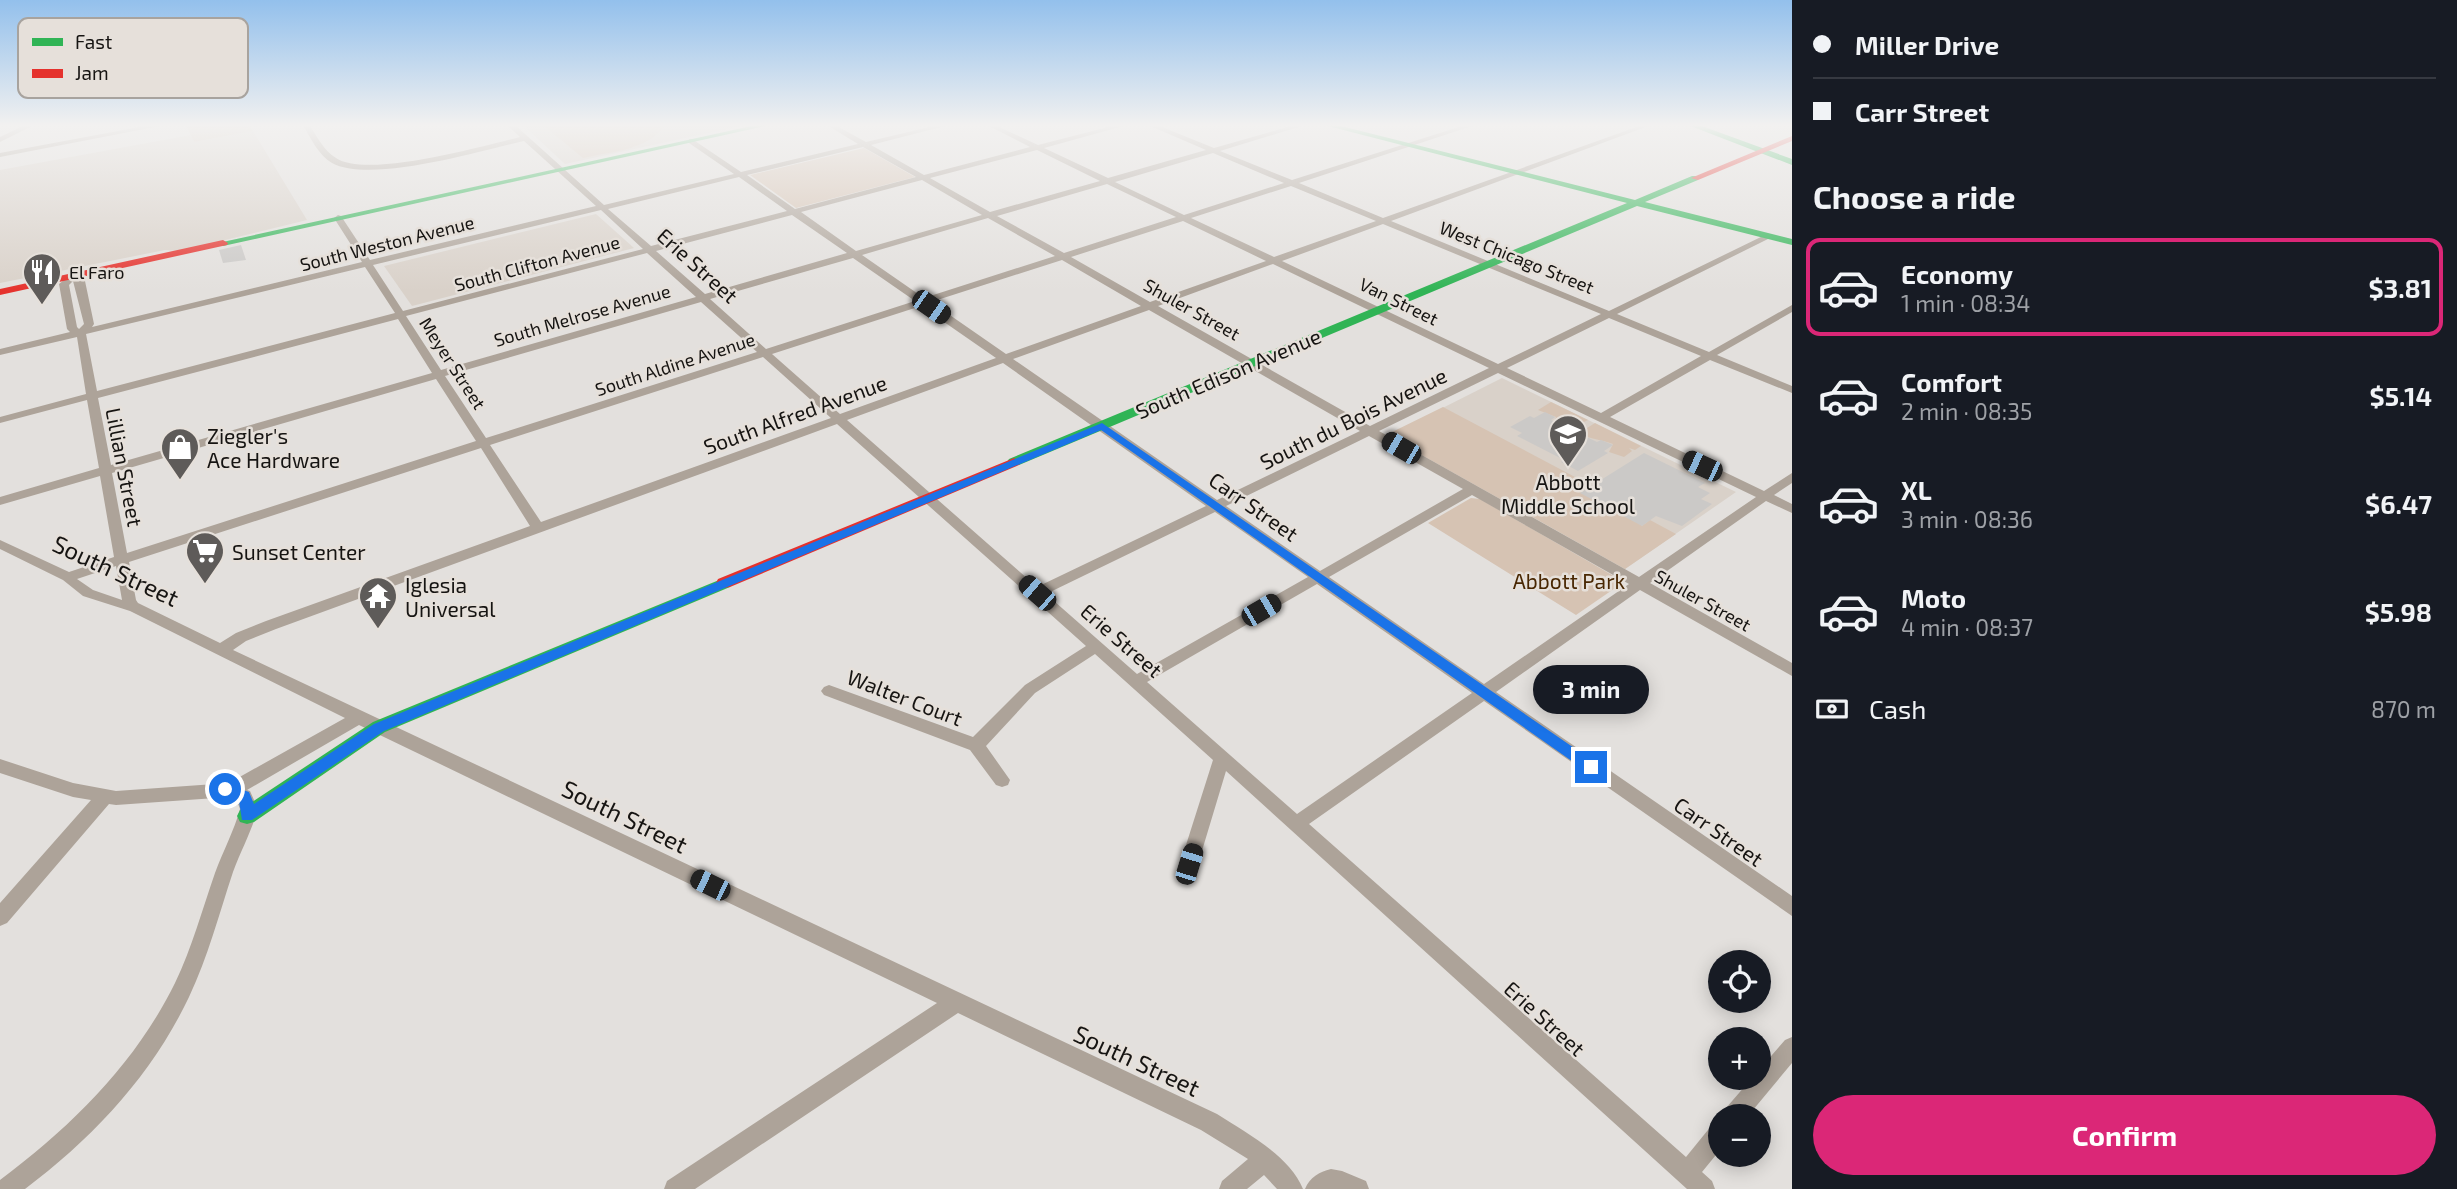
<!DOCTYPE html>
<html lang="en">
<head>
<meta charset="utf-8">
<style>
  :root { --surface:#171b24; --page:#242831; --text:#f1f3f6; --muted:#9ea1a6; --line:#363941; --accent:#db2777 }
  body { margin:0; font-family:"Exo 2",sans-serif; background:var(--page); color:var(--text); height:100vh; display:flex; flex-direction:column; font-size:26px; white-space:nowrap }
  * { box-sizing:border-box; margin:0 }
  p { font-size:23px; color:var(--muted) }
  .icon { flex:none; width:38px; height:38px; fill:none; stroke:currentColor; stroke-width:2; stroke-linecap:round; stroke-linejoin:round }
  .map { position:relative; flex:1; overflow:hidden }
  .drawer { display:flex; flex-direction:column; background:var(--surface); width:665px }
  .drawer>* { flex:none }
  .hud { display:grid; align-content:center; height:154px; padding:0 21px; background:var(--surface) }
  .fabs { position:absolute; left:1708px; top:950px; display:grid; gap:14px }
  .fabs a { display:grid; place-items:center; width:63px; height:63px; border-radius:50%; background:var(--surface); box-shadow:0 4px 18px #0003; font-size:35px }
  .end { position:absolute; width:32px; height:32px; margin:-16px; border:9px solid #1a73e8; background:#fff; box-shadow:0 0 0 4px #fff }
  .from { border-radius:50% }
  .bubble { position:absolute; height:49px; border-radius:24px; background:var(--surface); box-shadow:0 4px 18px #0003; font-size:23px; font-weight:700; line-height:49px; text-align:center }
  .car { position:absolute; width:21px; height:42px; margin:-21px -10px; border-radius:9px; box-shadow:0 0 5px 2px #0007; background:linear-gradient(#222 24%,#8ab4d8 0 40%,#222 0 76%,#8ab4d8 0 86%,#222 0) }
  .hud b { display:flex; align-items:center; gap:24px; height:66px; font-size:26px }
  .hud b+b { border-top:2px solid var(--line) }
  .hud i { width:18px; height:18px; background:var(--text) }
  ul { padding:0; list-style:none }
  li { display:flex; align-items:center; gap:21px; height:98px; margin:0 14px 10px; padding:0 7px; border:4px solid transparent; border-radius:14px }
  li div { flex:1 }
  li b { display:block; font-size:26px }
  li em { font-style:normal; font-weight:700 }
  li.current { border-color:var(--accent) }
  li>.icon { width:63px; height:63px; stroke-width:1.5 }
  h2 { padding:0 21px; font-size:32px; line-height:84px }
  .pay { display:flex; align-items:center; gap:18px; height:77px; padding:0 21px; font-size:26px }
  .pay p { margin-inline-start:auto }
  .button { display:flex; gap:14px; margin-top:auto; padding:14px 21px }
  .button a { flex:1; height:80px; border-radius:42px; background:var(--accent); color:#fff; font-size:28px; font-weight:700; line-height:80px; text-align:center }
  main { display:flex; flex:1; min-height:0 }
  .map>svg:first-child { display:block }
  .built { fill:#d9d1c9 }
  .green { fill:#d6c3b3 }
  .building { fill:#cbc9c7 }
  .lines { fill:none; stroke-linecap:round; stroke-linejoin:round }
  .street { fill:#ada399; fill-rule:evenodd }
  .fast { fill:#30b455; fill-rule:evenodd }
  .jam { fill:#e5322d; fill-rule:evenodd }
  .route { fill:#1a73e8 }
  .labels { text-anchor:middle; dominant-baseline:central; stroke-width:5; stroke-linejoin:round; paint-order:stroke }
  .far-street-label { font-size:18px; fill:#161412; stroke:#e6e0da }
  .far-poi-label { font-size:18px; fill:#161412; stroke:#e6e0da; text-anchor:start }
  .street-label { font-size:21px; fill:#161412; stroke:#e6e0da }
  .poi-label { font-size:21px; fill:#161412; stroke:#e6e0da; text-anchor:start }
  .park-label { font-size:21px; fill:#492702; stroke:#e6e0da }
  .near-street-label { font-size:24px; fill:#161412; stroke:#e6e0da }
  .key { fill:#e6e0da; stroke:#a8a39e; stroke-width:2 }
  .key-label { font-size:19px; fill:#161412 }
</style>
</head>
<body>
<main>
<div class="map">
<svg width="1792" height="1189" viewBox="0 0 1792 1189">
  <rect width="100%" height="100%" fill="#e3e0dd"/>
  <!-- built -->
  <path class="built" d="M 523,125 L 745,125 L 565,164 Z
    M 253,131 L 307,220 L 180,251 L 165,250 L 0,283 L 0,170 L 191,135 L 194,142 Z
    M 596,214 L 634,248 L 412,306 L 384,266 Z
    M 1502,378 L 1736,492 L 1625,569 L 1389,435 Z"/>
  <!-- green -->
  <path class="green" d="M 186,125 L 249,125 L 253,131 L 194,142 Z
    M 664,125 C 651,150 608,152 583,158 L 544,126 Z
    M 864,148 L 915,177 L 796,208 L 750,175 Z
    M 1551,402 L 1588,420 L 1572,428 L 1555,421 L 1556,417 L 1538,410 Z
    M 1443,407 L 1592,486 L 1642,526 L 1650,520 L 1676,534 L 1625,569 L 1386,435 Z
    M 1595,423 L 1641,446 L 1635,450 L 1629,448 L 1632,451 L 1624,457 L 1609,452 L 1613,444 C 1601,439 1591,440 1579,433 Z
    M 1471,498 L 1480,499 L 1619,579 L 1621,584 L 1576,615 L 1428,523 Z"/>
  <!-- building -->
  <path class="building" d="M 241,245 L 246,260 L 223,263 L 219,250 Z
    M 1545,412 L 1555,417 L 1551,420 L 1597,442 L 1601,440 L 1613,445 L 1604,451 L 1608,453 L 1578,471 L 1561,462 L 1564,460 L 1517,436 L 1522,433 L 1510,427 L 1530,416 L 1534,418 Z
    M 1644,453 L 1705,483 L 1698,487 L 1710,493 L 1701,499 L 1712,504 L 1682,526 L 1656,516 L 1642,526 L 1580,493 Z"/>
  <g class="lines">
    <!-- street -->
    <path class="street" d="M 25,125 L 34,125 L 0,142 L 0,137 Z
      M 150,125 L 165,125 L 0,157 L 0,153 Z
      M 303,125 L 309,125 C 317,136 324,151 336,158 C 367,179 483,146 520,137 L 507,125 L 515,125 L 604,205 L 734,174 L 689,143 L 689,139 L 692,139 L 741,172 L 858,144 L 827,125 L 835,125 L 866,142 L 938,125 L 949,125 L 871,145 L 924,175 L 1030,147 L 987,125 L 995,125 L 1038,145 L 1116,125 L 1127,125 L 1044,148 L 1108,178 L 1206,150 L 1148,125 L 1157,125 L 1214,148 L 1295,125 L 1305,125 L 1220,151 L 1292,180 L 1465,125 L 1475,125 L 1299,183 L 1383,218 L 1642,125 L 1651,125 L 1391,221 L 1609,311 L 1767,234 L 1774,236 L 1617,314 L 1709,352 L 1792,305 L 1792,312 L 1717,355 L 1792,386 L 1792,393 L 1710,360 L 1610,417 L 1764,491 L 1792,473 L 1792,483 L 1774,495 L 1792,504 L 1792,513 L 1766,501 L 1650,583 L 1792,663 L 1792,676 L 1640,590 L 1496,692 L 1792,896 L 1792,916 L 1484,701 L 1309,824 L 1686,1157 L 1712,1125 L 1720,1122 L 1720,1150 L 1702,1172 L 1712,1181 L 1715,1189 L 1687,1189 L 1226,771 L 1198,864 L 1195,870 L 1189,872 L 1183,870 L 1180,864 L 1213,760 L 1095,654 L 1035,693 L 986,746 L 1010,780 L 1008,785 L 1002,787 L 996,785 L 970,750 L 824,695 L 821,691 L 824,687 L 829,685 L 973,737 L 1025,685 L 1086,646 L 837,424 L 276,629 L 246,641 L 233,650 L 1217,1114 C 1246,1133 1289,1155 1303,1189 L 1277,1189 L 1264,1175 L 1247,1189 L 1219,1189 L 1222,1181 L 1248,1159 L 1201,1130 L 958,1013 L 695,1189 L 664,1189 L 667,1181 L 937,1003 L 359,725 L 247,790 L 250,791 L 258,809 L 255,818 C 249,836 240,853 233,872 C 219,914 208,957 189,997 C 152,1075 93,1138 25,1189 L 0,1189 L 0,1180 C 72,1126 135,1064 175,983 C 192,948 202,910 215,873 C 223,851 234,831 240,809 L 237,801 L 230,797 L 116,805 L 109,804 L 7,923 L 0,926 L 0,903 L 91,800 L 73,797 L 0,773 L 0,759 L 73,783 L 116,791 L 229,783 L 345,718 L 130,611 L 83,596 L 63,580 L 0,549 L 0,540 L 69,572 L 114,557 L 100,476 L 0,505 L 0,497 L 99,468 L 87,400 L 0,423 L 0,417 L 86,394 L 77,337 L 0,355 L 0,349 L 70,332 L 67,329 L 59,284 L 73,273 L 85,281 L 94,324 L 92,327 L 362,262 L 334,218 L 338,215 L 341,216 L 370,260 L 596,206 L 524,141 C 480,151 371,184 332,163 C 319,156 310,137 303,125 ZM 863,147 L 916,177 L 795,209 L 747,175 ZM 1037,150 L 1100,181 L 990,212 L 930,178 ZM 1213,153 L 1284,183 L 1184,215 L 1115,182 ZM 739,177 L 787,211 L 651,246 L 608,209 ZM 922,180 L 982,215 L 856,251 L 801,212 ZM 1107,184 L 1176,217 L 1064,253 L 997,216 ZM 1291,186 L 1376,221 L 1274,257 L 1191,218 ZM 601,210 L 643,249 L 403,311 L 373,265 ZM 792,215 L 847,253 L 705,294 L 656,251 ZM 988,218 L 1055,256 L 924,298 L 862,255 ZM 1183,221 L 1266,261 L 1150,302 L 1071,257 ZM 1383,224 L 1601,314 L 1498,364 L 1282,261 ZM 647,253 L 696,297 L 441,370 L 406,316 ZM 853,258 L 915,301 L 766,349 L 710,299 ZM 1062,260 L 1141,306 L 1006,354 L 931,302 ZM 1273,264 L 1489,368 L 1370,426 L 1158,306 ZM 365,267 L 395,313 L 97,391 L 86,334 ZM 73,281 L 84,324 L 79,329 L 77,327 L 69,285 ZM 701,302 L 757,352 L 486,438 L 445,376 ZM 921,306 L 996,358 L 840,414 L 772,354 ZM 1149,310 L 1360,431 L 1217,500 L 1013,359 ZM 1609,318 L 1701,356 L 1601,413 L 1507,368 ZM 398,319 L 432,373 L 111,465 L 98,398 ZM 763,357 L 831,418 L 541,522 L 490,445 ZM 1003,363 L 1206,506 L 1037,587 L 847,420 ZM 1498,373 L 1756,497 L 1639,577 L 1379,431 ZM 436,379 L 476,441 L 127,553 L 112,473 ZM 1369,436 L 1463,489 L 1320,571 L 1226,506 ZM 481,448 L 530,526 L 266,621 L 236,633 L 220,643 L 138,603 L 136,600 L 129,562 ZM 1472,495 L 1629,584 L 1484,684 L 1329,577 ZM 1215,512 L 1308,577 L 1137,674 L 1046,594 ZM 116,566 L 122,600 L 93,590 L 77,579 ZM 1317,584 L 1472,693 L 1297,814 L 1147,682 Z
      M 1792,1037 L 1792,1063 L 1748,1116 L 1723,1116 L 1726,1108 L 1752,1078 L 1759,1078 L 1759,1070 L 1785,1040 Z
      M 1331,1169 L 1342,1171 L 1366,1181 L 1369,1189 L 1305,1189 C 1310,1177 1319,1172 1331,1169 Z"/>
    <!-- fast -->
    <path class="fast" d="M 756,125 L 770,125 L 223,246 L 218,243 Z
      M 1324,125 L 1337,125 L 1635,200 L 1692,176 L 1698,176 L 1698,180 L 1645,202 L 1792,239 L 1792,245 L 1637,206 L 1019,465 L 1009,465 L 1007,462 L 1009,459 L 1627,203 Z
      M 1688,125 L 1699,125 L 1792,159 L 1792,165 Z
      M 724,578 L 732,583 L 730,587 L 385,732 L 254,822 L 247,824 L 240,822 L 237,816 L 240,810 L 373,722 Z"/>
    <!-- jam -->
    <path class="jam" d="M 1792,136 L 1792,141 L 1698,180 L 1691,178 Z
      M 223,240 L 228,243 L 227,245 L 0,295 L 0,289 Z
      M 1014,458 L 1021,462 L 1019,465 L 730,587 L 724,588 L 716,583 L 718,579 Z"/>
  </g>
  <!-- sky -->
  <linearGradient id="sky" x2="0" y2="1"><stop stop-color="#93c0ec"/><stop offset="0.43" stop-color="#f2f1f0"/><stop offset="1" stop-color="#f2f1f0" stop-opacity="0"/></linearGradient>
  <rect width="1792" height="291" fill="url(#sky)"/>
  <!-- route -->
  <path class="route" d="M 1102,423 L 1596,763 L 1596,771 L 1586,771 L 1101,430 L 384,731 L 252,820 L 242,820 L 239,801 L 220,793 L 218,789 L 225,784 L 249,792 L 254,804 L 374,724 Z"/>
  <!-- icons -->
  <defs>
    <symbol id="restaurant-pin" viewBox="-11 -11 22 30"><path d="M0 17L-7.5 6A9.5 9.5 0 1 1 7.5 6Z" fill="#5e5b59" stroke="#e6e0da"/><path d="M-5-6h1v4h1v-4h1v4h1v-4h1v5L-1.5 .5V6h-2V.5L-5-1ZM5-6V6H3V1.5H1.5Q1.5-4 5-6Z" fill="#fff"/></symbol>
    <symbol id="school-pin" viewBox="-11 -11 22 30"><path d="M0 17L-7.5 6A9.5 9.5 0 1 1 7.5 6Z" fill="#5e5b59" stroke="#e6e0da"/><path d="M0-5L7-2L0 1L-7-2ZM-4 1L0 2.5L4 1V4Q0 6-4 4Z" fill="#fff"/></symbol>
    <symbol id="shop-pin" viewBox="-11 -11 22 30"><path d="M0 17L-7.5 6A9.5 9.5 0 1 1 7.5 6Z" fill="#5e5b59" stroke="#e6e0da"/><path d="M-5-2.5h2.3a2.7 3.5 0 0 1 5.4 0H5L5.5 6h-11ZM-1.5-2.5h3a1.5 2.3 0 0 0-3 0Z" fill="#fff"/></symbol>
    <symbol id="supermarket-pin" viewBox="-11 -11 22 30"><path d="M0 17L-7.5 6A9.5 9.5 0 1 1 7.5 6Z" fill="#5e5b59" stroke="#e6e0da"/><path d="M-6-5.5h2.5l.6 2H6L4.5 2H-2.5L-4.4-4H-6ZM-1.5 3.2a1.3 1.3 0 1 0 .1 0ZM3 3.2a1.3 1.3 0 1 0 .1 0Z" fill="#fff"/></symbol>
    <symbol id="temple-pin" viewBox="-11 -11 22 30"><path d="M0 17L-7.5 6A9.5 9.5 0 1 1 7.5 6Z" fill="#5e5b59" stroke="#e6e0da"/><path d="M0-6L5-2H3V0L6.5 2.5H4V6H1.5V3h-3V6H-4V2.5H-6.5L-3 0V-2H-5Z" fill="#fff"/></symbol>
  </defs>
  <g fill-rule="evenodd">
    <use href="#restaurant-pin" x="20" y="250" width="44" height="60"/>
    <use href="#school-pin" x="1546" y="412" width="44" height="60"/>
    <use href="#shop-pin" x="158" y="425" width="44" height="60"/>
    <use href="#supermarket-pin" x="183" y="529" width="44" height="60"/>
    <use href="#temple-pin" x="356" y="574" width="44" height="60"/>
  </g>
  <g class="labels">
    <!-- far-street labels -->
    <g class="far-street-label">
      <text transform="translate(387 243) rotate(-14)">South Weston Avenue</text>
      <text transform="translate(1517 257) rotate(22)">West Chicago Street</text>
      <text transform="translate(537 263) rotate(-15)">South Clifton Avenue</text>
      <text transform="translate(1399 301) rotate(26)">Van Street</text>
      <text transform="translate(1192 309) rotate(29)">Shuler Street</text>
      <text transform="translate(582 315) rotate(-16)">South Melrose Avenue</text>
      <text transform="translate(453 363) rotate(57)">Meyer Street</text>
      <text transform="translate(675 364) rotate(-18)">South Aldine Avenue</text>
      <text transform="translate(1703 600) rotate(29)">Shuler Street</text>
    </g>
    <!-- far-poi labels -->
    <g class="far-poi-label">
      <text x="69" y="272">El Faro</text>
    </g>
    <!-- street labels -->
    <g class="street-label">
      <text transform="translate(698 265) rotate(42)">Erie Street</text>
      <text transform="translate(1228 373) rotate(-23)">South Edison Avenue</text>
      <text transform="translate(795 414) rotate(-20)">South Alfred Avenue</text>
      <text transform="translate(1353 418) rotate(-26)">South du Bois Avenue</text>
      <text transform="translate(125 467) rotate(79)">Lillian Street</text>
      <text transform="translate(1254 506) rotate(35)">Carr Street</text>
      <text transform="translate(1122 640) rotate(41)">Erie Street</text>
      <text transform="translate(905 697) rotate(21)">Walter Court</text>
      <text transform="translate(1719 831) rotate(35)">Carr Street</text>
      <text transform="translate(1545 1018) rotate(42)">Erie Street</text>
    </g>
    <!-- poi labels -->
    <g class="poi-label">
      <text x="207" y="435">Ziegler's<tspan x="207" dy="24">Ace Hardware</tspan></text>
      <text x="1568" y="481" text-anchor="middle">Abbott<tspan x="1568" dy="24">Middle School</tspan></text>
      <text x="232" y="551">Sunset Center</text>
      <text x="405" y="584">Iglesia<tspan x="405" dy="24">Universal</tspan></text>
    </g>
    <!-- park labels -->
    <g class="park-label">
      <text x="1569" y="580">Abbott Park</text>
    </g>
    <!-- near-street labels -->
    <g class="near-street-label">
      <text transform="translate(116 570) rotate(25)">South Street</text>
      <text transform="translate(625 816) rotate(26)">South Street</text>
      <text transform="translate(1137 1060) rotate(25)">South Street</text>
    </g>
  </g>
  <!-- legend -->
  <rect x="18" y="18" width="230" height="80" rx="10" class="key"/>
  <rect x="32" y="38" width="31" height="8" fill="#30b455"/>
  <rect x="32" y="69" width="31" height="9" fill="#e5322d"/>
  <g class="key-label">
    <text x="75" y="49">Fast</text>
    <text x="75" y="80">Jam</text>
  </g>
</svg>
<div class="fabs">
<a><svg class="icon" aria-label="locate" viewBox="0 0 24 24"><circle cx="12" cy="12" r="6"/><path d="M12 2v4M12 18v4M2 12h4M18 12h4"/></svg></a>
<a>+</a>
<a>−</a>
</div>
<i class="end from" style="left:225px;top:789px"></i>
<i class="end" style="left:1591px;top:767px"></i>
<div class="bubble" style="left:1533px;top:665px;width:116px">3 min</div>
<i class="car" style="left:931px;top:307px;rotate:125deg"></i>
<i class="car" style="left:1401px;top:448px;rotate:300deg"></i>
<i class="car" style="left:1702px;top:466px;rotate:295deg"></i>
<i class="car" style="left:1037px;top:593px;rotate:311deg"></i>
<i class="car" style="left:1261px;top:610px;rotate:60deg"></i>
<i class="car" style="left:1189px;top:864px;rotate:17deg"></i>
<i class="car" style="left:710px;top:885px;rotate:296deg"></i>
</div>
<section class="drawer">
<div class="hud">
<b><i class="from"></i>Miller Drive</b>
<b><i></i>Carr Street</b>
</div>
<h2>Choose a ride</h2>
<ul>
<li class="current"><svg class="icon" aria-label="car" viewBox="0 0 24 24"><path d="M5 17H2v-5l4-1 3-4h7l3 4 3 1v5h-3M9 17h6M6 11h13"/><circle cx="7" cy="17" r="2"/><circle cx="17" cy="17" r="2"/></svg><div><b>Economy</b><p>1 min · 08:34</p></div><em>$3.81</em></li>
<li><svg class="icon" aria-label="car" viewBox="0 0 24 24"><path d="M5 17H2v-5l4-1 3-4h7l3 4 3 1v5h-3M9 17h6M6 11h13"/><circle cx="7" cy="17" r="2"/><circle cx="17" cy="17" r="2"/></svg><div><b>Comfort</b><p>2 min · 08:35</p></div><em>$5.14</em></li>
<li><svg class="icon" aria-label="car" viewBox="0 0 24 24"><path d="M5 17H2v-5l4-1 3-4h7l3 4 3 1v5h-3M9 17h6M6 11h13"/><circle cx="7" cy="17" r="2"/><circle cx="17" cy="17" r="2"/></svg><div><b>XL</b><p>3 min · 08:36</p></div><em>$6.47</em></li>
<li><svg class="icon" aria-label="car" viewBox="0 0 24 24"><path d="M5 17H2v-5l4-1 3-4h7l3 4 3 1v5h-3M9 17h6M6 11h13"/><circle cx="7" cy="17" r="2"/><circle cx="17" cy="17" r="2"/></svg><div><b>Moto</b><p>4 min · 08:37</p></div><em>$5.98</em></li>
</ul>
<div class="pay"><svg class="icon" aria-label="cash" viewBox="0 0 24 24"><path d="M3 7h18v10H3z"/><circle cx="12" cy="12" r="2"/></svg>Cash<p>870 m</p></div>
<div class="button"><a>Confirm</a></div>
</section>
</main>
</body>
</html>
